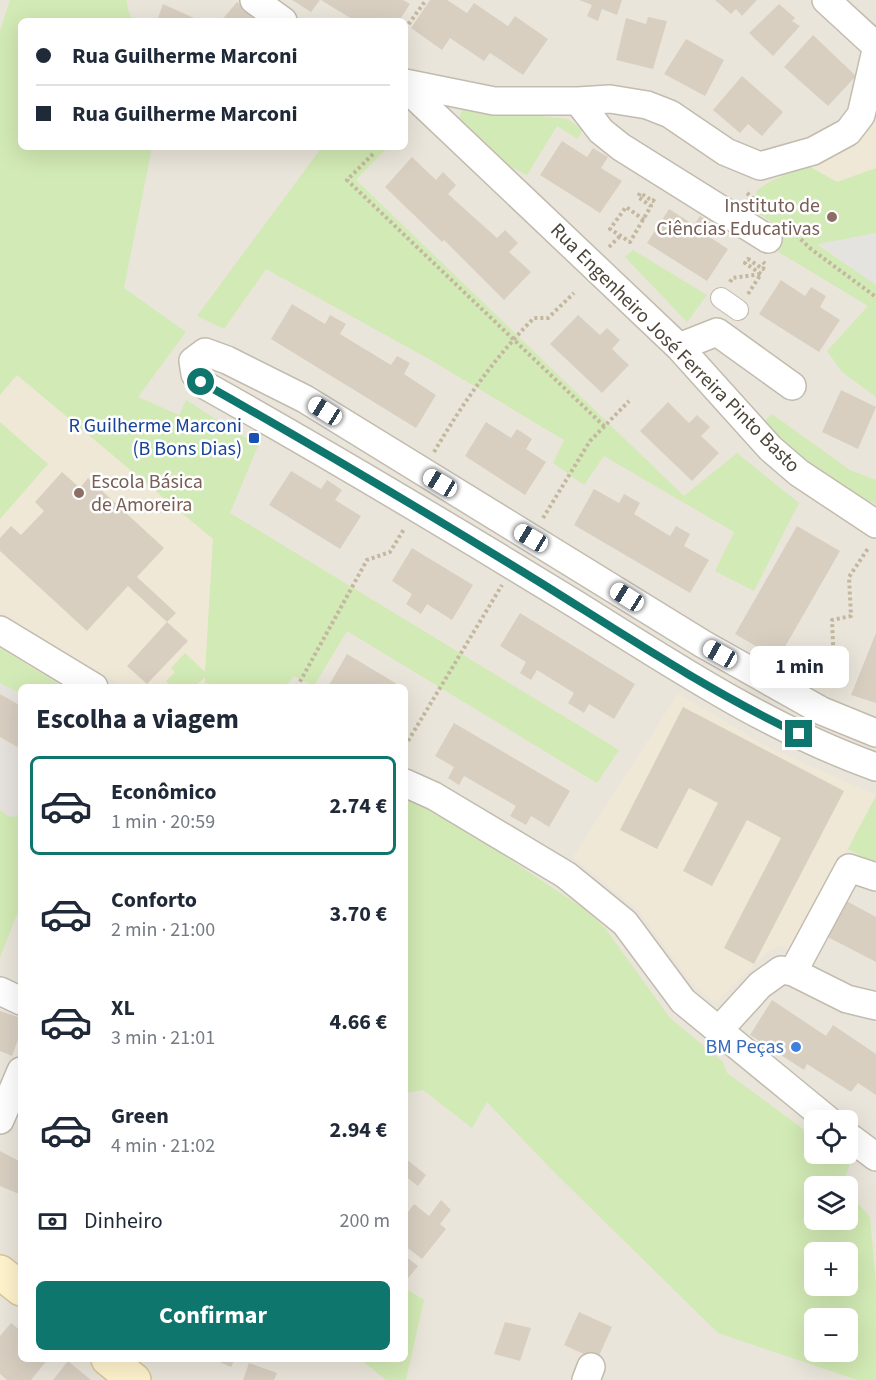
<!DOCTYPE html>
<html lang="pt">
<head>
<meta charset="utf-8">
<style>
  :root { --surface:#fff; --page:#f6f6f7; --text:#1f2937; --muted:#747a83; --line:#e0e1e3; --accent:#0f766e }
  body { margin:0; font-family:"Source Sans 3",sans-serif; background:var(--page); color:var(--text); height:100vh; display:flex; flex-direction:column; font-size:22px; white-space:nowrap }
  * { box-sizing:border-box; margin:0 }
  p { font-size:20px; color:var(--muted) }
  .icon { flex:none; width:33px; height:33px; fill:none; stroke:currentColor; stroke-width:2; stroke-linecap:round; stroke-linejoin:round }
  .map { position:relative; flex:1; overflow:hidden }
  .side { position:absolute; left:18px; top:684px; width:390px; height:678px; display:flex; flex-direction:column; background:var(--surface); border-radius:9px; box-shadow:0 6px 24px #0002 }
  .side>* { flex:none }
  .banner { position:absolute; left:18px; top:18px; width:390px; height:132px; border-radius:9px; box-shadow:0 6px 24px #0002; display:grid; align-content:center; height:132px; padding:0 18px; background:var(--surface) }
  .buttons { position:absolute; left:804px; top:1110px; display:grid; gap:12px }
  .buttons a { display:grid; place-items:center; width:54px; height:54px; border-radius:9px; background:var(--surface); box-shadow:0 6px 24px #0002; font-size:30px }
  .end { position:absolute; width:27px; height:27px; margin:-14px; border:8px solid #0f766e; background:#fff; box-shadow:0 0 0 3px #fff }
  .from { border-radius:50% }
  .bubble { position:absolute; height:42px; border-radius:9px; background:var(--surface); box-shadow:0 6px 24px #0002; font-size:20px; font-weight:700; line-height:42px; text-align:center }
  .car { position:absolute; width:18px; height:36px; margin:-18px -9px; border-radius:8px; box-shadow:0 0 4px 2px #0007; background:linear-gradient(#fff 24%,#345 0 40%,#fff 0 76%,#345 0 86%,#fff 0) }
  .banner b { display:flex; align-items:center; gap:21px; height:57px; font-size:22px }
  .banner b+b { border-top:2px solid var(--line) }
  .banner i { width:15px; height:15px; background:var(--text) }
  ul { padding:0; list-style:none }
  li { display:flex; align-items:center; gap:18px; height:99px; margin:0 12px 9px; padding:0 6px; border:3px solid transparent; border-radius:9px }
  li div { flex:1 }
  li b { display:block; font-size:22px }
  li em { font-style:normal; font-weight:700 }
  li.on { border-color:var(--accent) }
  li>.icon { width:54px; height:54px; stroke-width:1.5 }
  h2 { padding:0 18px; font-size:27px; line-height:72px }
  .pay { display:flex; align-items:center; gap:15px; height:66px; padding:0 18px; font-size:22px }
  .pay p { margin-inline-start:auto }
  .button { display:flex; gap:12px; margin-top:auto; padding:12px 18px }
  .button a { flex:1; height:69px; border-radius:9px; background:var(--accent); color:#fff; font-size:24px; font-weight:700; line-height:69px; text-align:center }
  .map>svg:first-child { display:block }
  .residential { fill:#eae5da; fill-rule:evenodd }
  .industrial { fill:#e6e2dd }
  .education { fill:#efe8d6 }
  .green { fill:#d2eab5; fill-rule:evenodd }
  .parking { fill:#e5e3e0 }
  .building { fill:#d8cfc1 }
  .lines { fill:none; stroke-linecap:round; stroke-linejoin:round }
  .pedestrian-casing { stroke:#c2bbae; stroke-width:22 }
  .minor-casing { stroke:#c2bbae; stroke-width:30 }
  .secondary-casing { stroke:#d6c79b; stroke-width:36 }
  .path { stroke:#c4b79f; stroke-width:4; stroke-dasharray:3 3; stroke-linecap:butt }
  .pedestrian { stroke:#fff; stroke-width:20 }
  .minor { stroke:#fff; stroke-width:27 }
  .secondary { stroke:#fff3cd; stroke-width:33 }
  .route { stroke:#0f766e; stroke-width:8 }
  .education-dot { fill:#8d6e63; stroke:#fff; stroke-width:2 }
  .transit-dot { fill:#1a4fb4; stroke:#fff; stroke-width:2 }
  .shop-dot { fill:#3f7fe0; stroke:#fff; stroke-width:2 }
  .labels { text-anchor:middle; dominant-baseline:central; stroke-width:5; stroke-linejoin:round; paint-order:stroke }
  .education-label { font-size:20px; fill:#785e54; stroke:#fff; text-anchor:end }
  .street-label { font-size:20px; fill:#4b4439; stroke:#fff }
  .transit-label { font-size:20px; fill:#164399; stroke:#fff; text-anchor:end }
  .shop-label { font-size:20px; fill:#366cbe; stroke:#fff; text-anchor:end }
</style>
</head>
<body>
<div class="map">
<svg width="876" height="1380" viewBox="0 0 876 1380">
  <rect width="100%" height="100%" fill="#f6f3ec"/>
  <!-- residential -->
  <path class="residential" d="M 0,0 L 876,0 L 876,1380 L 0,1380 ZM 21,21 L 405,21 L 405,147 L 21,147 ZM 21,687 L 405,687 L 405,1359 L 21,1359 ZM 814,1120 L 848,1120 L 848,1154 L 814,1154 ZM 814,1186 L 848,1186 L 848,1220 L 814,1220 ZM 814,1252 L 848,1252 L 848,1286 L 814,1286 ZM 814,1318 L 848,1318 L 848,1352 L 814,1352 Z"/>
  <!-- industrial -->
  <path class="industrial" d="M 0,683 L 21,694 L 21,808 L 16,817 L 8,816 L 0,810 Z"/>
  <!-- education -->
  <path class="education" d="M 876,116 L 876,285 L 771,181 L 869,132 Z
    M 17,375 L 213,539 L 205,687 L 129,687 L 111,679 L 0,613 L 0,395 Z
    M 678,694 L 770,748 L 876,795 L 794,951 L 779,946 L 767,952 L 718,1001 L 710,999 L 691,982 L 638,910 L 573,857 Z"/>
  <!-- green -->
  <path class="green" d="M 10,0 L 127,0 L 128,10 L 133,21 L 21,21 L 21,147 L 152,147 L 124,288 L 186,332 L 138,397 L 179,415 L 186,400 L 258,446 L 230,513 L 619,750 L 597,783 L 347,631 L 314,686 L 294,676 L 285,687 L 233,687 L 205,683 L 205,677 L 194,687 L 188,684 L 185,687 L 172,687 L 166,681 L 175,672 L 171,668 L 185,653 L 205,672 L 213,539 L 17,375 L 0,395 L 0,31 Z
    M 463,108 L 568,119 L 582,130 L 578,139 L 557,126 L 527,175 L 509,166 L 458,120 Z
    M 322,147 L 388,147 L 356,180 L 684,496 L 737,453 L 799,503 L 754,591 L 715,571 L 734,532 L 604,456 L 584,485 L 553,463 L 564,440 L 429,359 L 266,269 L 224,329 L 197,316 Z
    M 807,165 L 837,182 L 876,168 L 876,233 L 818,245 L 876,285 L 876,397 L 842,372 L 827,351 L 868,306 L 777,251 L 785,232 L 753,209 L 757,190 L 771,181 Z
    M 633,250 L 707,295 L 687,322 L 625,257 Z
    M 772,414 L 850,470 L 876,480 L 876,504 L 847,491 L 761,424 Z
    M 0,422 L 48,464 L 0,519 Z
    M 0,648 L 64,687 L 21,687 L 21,694 L 0,683 Z
    M 405,790 L 583,908 L 605,928 L 670,1018 L 723,1062 L 727,1073 L 814,1137 L 814,1154 L 838,1154 L 850,1163 L 842,1186 L 814,1186 L 814,1220 L 848,1220 L 848,1192 L 870,1217 L 876,1284 L 876,1380 L 857,1380 L 718,1333 L 554,1172 L 487,1102 L 472,1128 L 423,1090 L 405,1093 ZM 814,1252 L 848,1252 L 848,1286 L 814,1286 ZM 814,1318 L 848,1318 L 848,1352 L 814,1352 Z
    M 876,796 L 876,861 L 874,863 L 848,849 Z
    M 21,808 L 21,904 L 0,957 L 0,810 L 8,816 L 16,817 Z
    M 405,1288 L 424,1300 L 406,1380 L 386,1380 L 360,1359 L 405,1359 Z"/>
  <!-- parking -->
  <path class="parking" d="M 876,233 L 876,285 L 818,244 Z"/>
  <!-- building -->
  <path class="building" d="M 292,0 L 320,0 L 311,12 Z
    M 321,0 L 403,0 L 410,4 L 399,21 L 355,21 Z
    M 430,0 L 447,0 L 467,13 L 474,3 L 508,26 L 515,16 L 548,39 L 523,75 L 490,53 L 484,61 L 450,38 L 442,50 L 411,28 Z
    M 579,0 L 622,0 L 617,15 L 602,9 L 598,21 L 587,16 L 592,5 Z
    M 715,0 L 757,0 L 742,16 L 736,9 L 731,14 Z
    M 237,2 L 260,21 L 221,21 Z
    M 163,4 L 194,18 L 197,21 L 157,21 Z
    M 779,4 L 795,18 L 792,21 L 800,26 L 773,56 L 749,33 Z
    M 648,17 L 667,21 L 653,69 L 616,60 L 626,18 L 646,24 Z
    M 813,35 L 856,76 L 828,106 L 784,67 Z
    M 686,39 L 724,60 L 705,96 L 664,74 Z
    M 742,76 L 783,112 L 762,136 L 748,124 L 740,133 L 713,110 Z
    M 562,141 L 587,157 L 593,148 L 608,157 L 601,168 L 622,181 L 600,213 L 540,175 Z
    M 412,157 L 436,180 L 443,172 L 456,185 L 448,194 L 497,238 L 505,230 L 518,243 L 509,252 L 531,272 L 504,300 L 444,240 L 442,242 L 385,187 Z
    M 669,209 L 694,225 L 700,216 L 715,226 L 708,236 L 728,249 L 707,281 L 647,243 Z
    M 781,280 L 805,296 L 811,287 L 826,296 L 820,307 L 840,320 L 819,352 L 759,314 Z
    M 292,304 L 325,324 L 330,315 L 346,324 L 340,334 L 391,365 L 397,356 L 410,363 L 404,374 L 436,395 L 416,428 L 271,339 Z
    M 578,315 L 600,335 L 607,328 L 620,340 L 612,349 L 629,365 L 602,393 L 550,344 Z
    M 841,390 L 876,407 L 858,449 L 822,432 Z
    M 668,402 L 689,423 L 697,415 L 710,427 L 701,436 L 719,453 L 692,481 L 640,431 Z
    M 486,422 L 511,438 L 517,429 L 532,439 L 526,449 L 546,462 L 525,495 L 465,456 Z
    M 291,471 L 321,489 L 327,480 L 342,490 L 335,500 L 361,516 L 340,549 L 269,505 Z
    M 62,472 L 80,488 L 88,478 L 164,548 L 137,577 L 176,613 L 167,622 L 128,586 L 87,631 L 0,551 L 0,538 L 11,526 L 21,535 L 44,511 L 35,502 Z
    M 594,489 L 619,503 L 624,494 L 640,503 L 634,514 L 670,536 L 676,526 L 690,534 L 684,546 L 709,560 L 690,593 L 574,525 Z
    M 797,526 L 840,551 L 778,659 L 735,634 Z
    M 412,548 L 473,585 L 452,620 L 427,604 L 421,614 L 406,604 L 412,594 L 392,581 Z
    M 520,613 L 635,684 L 614,719 L 589,704 L 584,713 L 568,703 L 574,693 L 537,670 L 531,680 L 520,673 L 526,662 L 500,646 Z
    M 167,622 L 188,641 L 147,684 L 127,666 Z
    M 876,633 L 876,703 L 851,695 Z
    M 347,654 L 402,687 L 328,687 Z
    M 0,694 L 21,706 L 21,749 L 0,737 Z
    M 683,707 L 844,791 L 754,964 L 724,948 L 781,838 L 747,820 L 712,886 L 683,871 L 718,803 L 689,788 L 657,849 L 620,830 Z
    M 454,723 L 570,791 L 549,827 L 531,816 L 526,825 L 510,816 L 516,806 L 464,776 L 459,785 L 448,778 L 454,767 L 435,756 Z
    M 841,898 L 876,917 L 876,962 L 822,934 Z
    M 772,1000 L 826,1036 L 833,1025 L 876,1054 L 876,1095 L 858,1083 L 851,1092 L 807,1064 L 804,1070 L 750,1035 Z
    M 0,1011 L 21,1018 L 21,1032 L 12,1056 L 0,1051 Z
    M 0,1151 L 21,1162 L 19,1194 L 0,1186 Z
    M 405,1158 L 426,1175 L 418,1186 L 405,1176 Z
    M 441,1200 L 451,1210 L 440,1224 L 446,1229 L 422,1259 L 405,1246 L 405,1216 L 414,1204 L 429,1216 Z
    M 405,1256 L 418,1266 L 405,1282 Z
    M 579,1312 L 612,1327 L 597,1360 L 564,1345 Z
    M 505,1322 L 531,1328 L 520,1361 L 494,1354 Z
    M 11,1323 L 21,1331 L 21,1359 L 48,1359 L 31,1380 L 7,1380 L 0,1374 L 0,1336 Z
    M 213,1359 L 235,1359 L 231,1367 Z
    M 68,1361 L 91,1380 L 53,1380 Z
    M 249,1363 L 277,1373 L 274,1380 L 243,1380 Z"/>
  <g class="lines">
    <defs>
      <path id="pedestrian" d="M 721,298 L 738,310"/>
      <path id="minor" d="M 254,0 L 283,21
        M 826,0 L 876,46
        M 405,83 L 494,101 L 578,101 L 610,99 L 647,105 L 670,114 L 726,152 L 760,166 L 813,151 L 848,132 L 861,115 L 876,50
        M 405,87 L 679,347 L 770,448 L 799,473 L 876,524
        M 578,101 L 601,131 L 621,147 L 768,239
        M 679,347 L 717,332 L 792,386
        M 0,630 L 94,687
        M 876,733 L 822,711 L 703,644 L 305,399 L 227,360 L 205,352 L 193,361 L 195,374 L 201,383 C 328,454 453,529 577,605 C 673,665 769,729 876,767
        M 405,783 L 434,796 L 566,875 L 625,923 L 683,1001 L 828,1120
        M 793,972 L 849,868 L 876,877
        M 0,991 L 21,1001
        M 719,1030 L 760,985 L 781,970 L 793,972 L 847,999 L 876,1006
        M 0,1120 L 21,1071
        M 848,1136 L 876,1157
        M 586,1380 L 591,1367"/>
      <path id="secondary" d="M 0,1272 L 21,1289
        M 108,1359 L 134,1380"/>
    </defs>
    <!-- pedestrian casing -->
    <use href="#pedestrian" class="pedestrian-casing"/>
    <!-- minor casing -->
    <use href="#minor" class="minor-casing"/>
    <!-- secondary casing -->
    <use href="#secondary" class="secondary-casing"/>
    <!-- path -->
    <path class="path" d="M 405,29 L 426,0
      M 373,154 L 347,180 L 605,427
      M 747,193 L 754,199
      M 644,220 L 626,207 L 610,229 L 630,242 L 651,206 L 638,197 L 640,193 L 653,201 L 655,198
      M 792,231 L 811,249 L 876,297
      M 609,247 L 620,236
      M 761,274 L 745,263 L 748,259 L 763,269 L 765,264 L 763,262
      M 730,282 L 732,278 L 761,274
      M 748,294 L 761,274
      M 434,452 C 463,403 494,358 534,318 L 548,318 L 574,293
      M 543,518 L 590,441 L 629,401
      M 821,683 L 834,664 L 832,620 L 851,616 L 849,577 L 869,547
      M 297,687 L 367,560 L 390,552 L 404,529
      M 405,746 L 502,585"/>
    <!-- pedestrian -->
    <use href="#pedestrian" class="pedestrian"/>
    <!-- minor -->
    <use href="#minor" class="minor"/>
    <!-- secondary -->
    <use href="#secondary" class="secondary"/>
  </g>
  <g class="lines">
    <!-- route -->
    <path class="route" d="M 201,382 C 316,447 429,514 541,583 C 626,636 709,691 799,734"/>
  </g>
  <!-- markers -->
  <g class="education-dot">
    <circle cx="832" cy="217" r="6"/>
    <circle cx="79" cy="493" r="6"/>
  </g>
  <rect class="transit-dot" x="248" y="432" width="12" height="12" rx="3"/>
  <circle class="shop-dot" cx="796" cy="1047" r="6"/>
  <g class="labels">
    <!-- education labels -->
    <g class="education-label">
      <text x="820" y="206">Instituto de<tspan x="820" dy="23">Ciências Educativas</tspan></text>
      <text x="91" y="482" text-anchor="start">Escola Básica<tspan x="91" dy="23">de Amoreira</tspan></text>
    </g>
    <!-- street labels -->
    <g class="street-label">
      <text transform="translate(675 348) rotate(45)">Rua Engenheiro José Ferreira Pinto Basto</text>
    </g>
    <!-- transit labels -->
    <g class="transit-label">
      <text x="242" y="426">R Guilherme Marconi<tspan x="242" dy="23">(B Bons Dias)</tspan></text>
    </g>
    <!-- shop labels -->
    <g class="shop-label">
      <text x="784" y="1047">BM Peças</text>
    </g>
  </g>
</svg>
<div class="buttons">
<a><svg class="icon" aria-label="locate" viewBox="0 0 24 24"><circle cx="12" cy="12" r="6"/><path d="M12 2v4M12 18v4M2 12h4M18 12h4"/></svg></a>
<a><svg class="icon" aria-label="layers" viewBox="0 0 24 24"><path d="M12 4l9 5-9 5-9-5zM3 14l9 5 9-5"/></svg></a>
<a>+</a>
<a>−</a>
</div>
<i class="end from" style="left:201px;top:382px"></i>
<i class="end" style="left:799px;top:734px"></i>
<div class="bubble" style="left:750px;top:646px;width:99px">1 min</div>
<i class="car" style="left:325px;top:411px;rotate:302deg"></i>
<i class="car" style="left:440px;top:483px;rotate:301deg"></i>
<i class="car" style="left:531px;top:538px;rotate:301deg"></i>
<i class="car" style="left:627px;top:597px;rotate:302deg"></i>
<i class="car" style="left:720px;top:654px;rotate:299deg"></i>
<div class="banner">
<b><i class="from"></i>Rua Guilherme Marconi</b>
<b><i></i>Rua Guilherme Marconi</b>
</div>
<section class="side">
<h2>Escolha a viagem</h2>
<ul>
<li class="on"><svg class="icon" aria-label="car" viewBox="0 0 24 24"><path d="M5 17H2v-5l4-1 3-4h7l3 4 3 1v5h-3M9 17h6M6 11h13"/><circle cx="7" cy="17" r="2"/><circle cx="17" cy="17" r="2"/></svg><div><b>Econômico</b><p>1 min · 20:59</p></div><em>2.74 €</em></li>
<li><svg class="icon" aria-label="car" viewBox="0 0 24 24"><path d="M5 17H2v-5l4-1 3-4h7l3 4 3 1v5h-3M9 17h6M6 11h13"/><circle cx="7" cy="17" r="2"/><circle cx="17" cy="17" r="2"/></svg><div><b>Conforto</b><p>2 min · 21:00</p></div><em>3.70 €</em></li>
<li><svg class="icon" aria-label="car" viewBox="0 0 24 24"><path d="M5 17H2v-5l4-1 3-4h7l3 4 3 1v5h-3M9 17h6M6 11h13"/><circle cx="7" cy="17" r="2"/><circle cx="17" cy="17" r="2"/></svg><div><b>XL</b><p>3 min · 21:01</p></div><em>4.66 €</em></li>
<li><svg class="icon" aria-label="car" viewBox="0 0 24 24"><path d="M5 17H2v-5l4-1 3-4h7l3 4 3 1v5h-3M9 17h6M6 11h13"/><circle cx="7" cy="17" r="2"/><circle cx="17" cy="17" r="2"/></svg><div><b>Green</b><p>4 min · 21:02</p></div><em>2.94 €</em></li>
</ul>
<div class="pay"><svg class="icon" aria-label="cash" viewBox="0 0 24 24"><path d="M3 7h18v10H3z"/><circle cx="12" cy="12" r="2"/></svg>Dinheiro<p>200 m</p></div>
<div class="button"><a>Confirmar</a></div>
</section>
</div>
</body>
</html>
